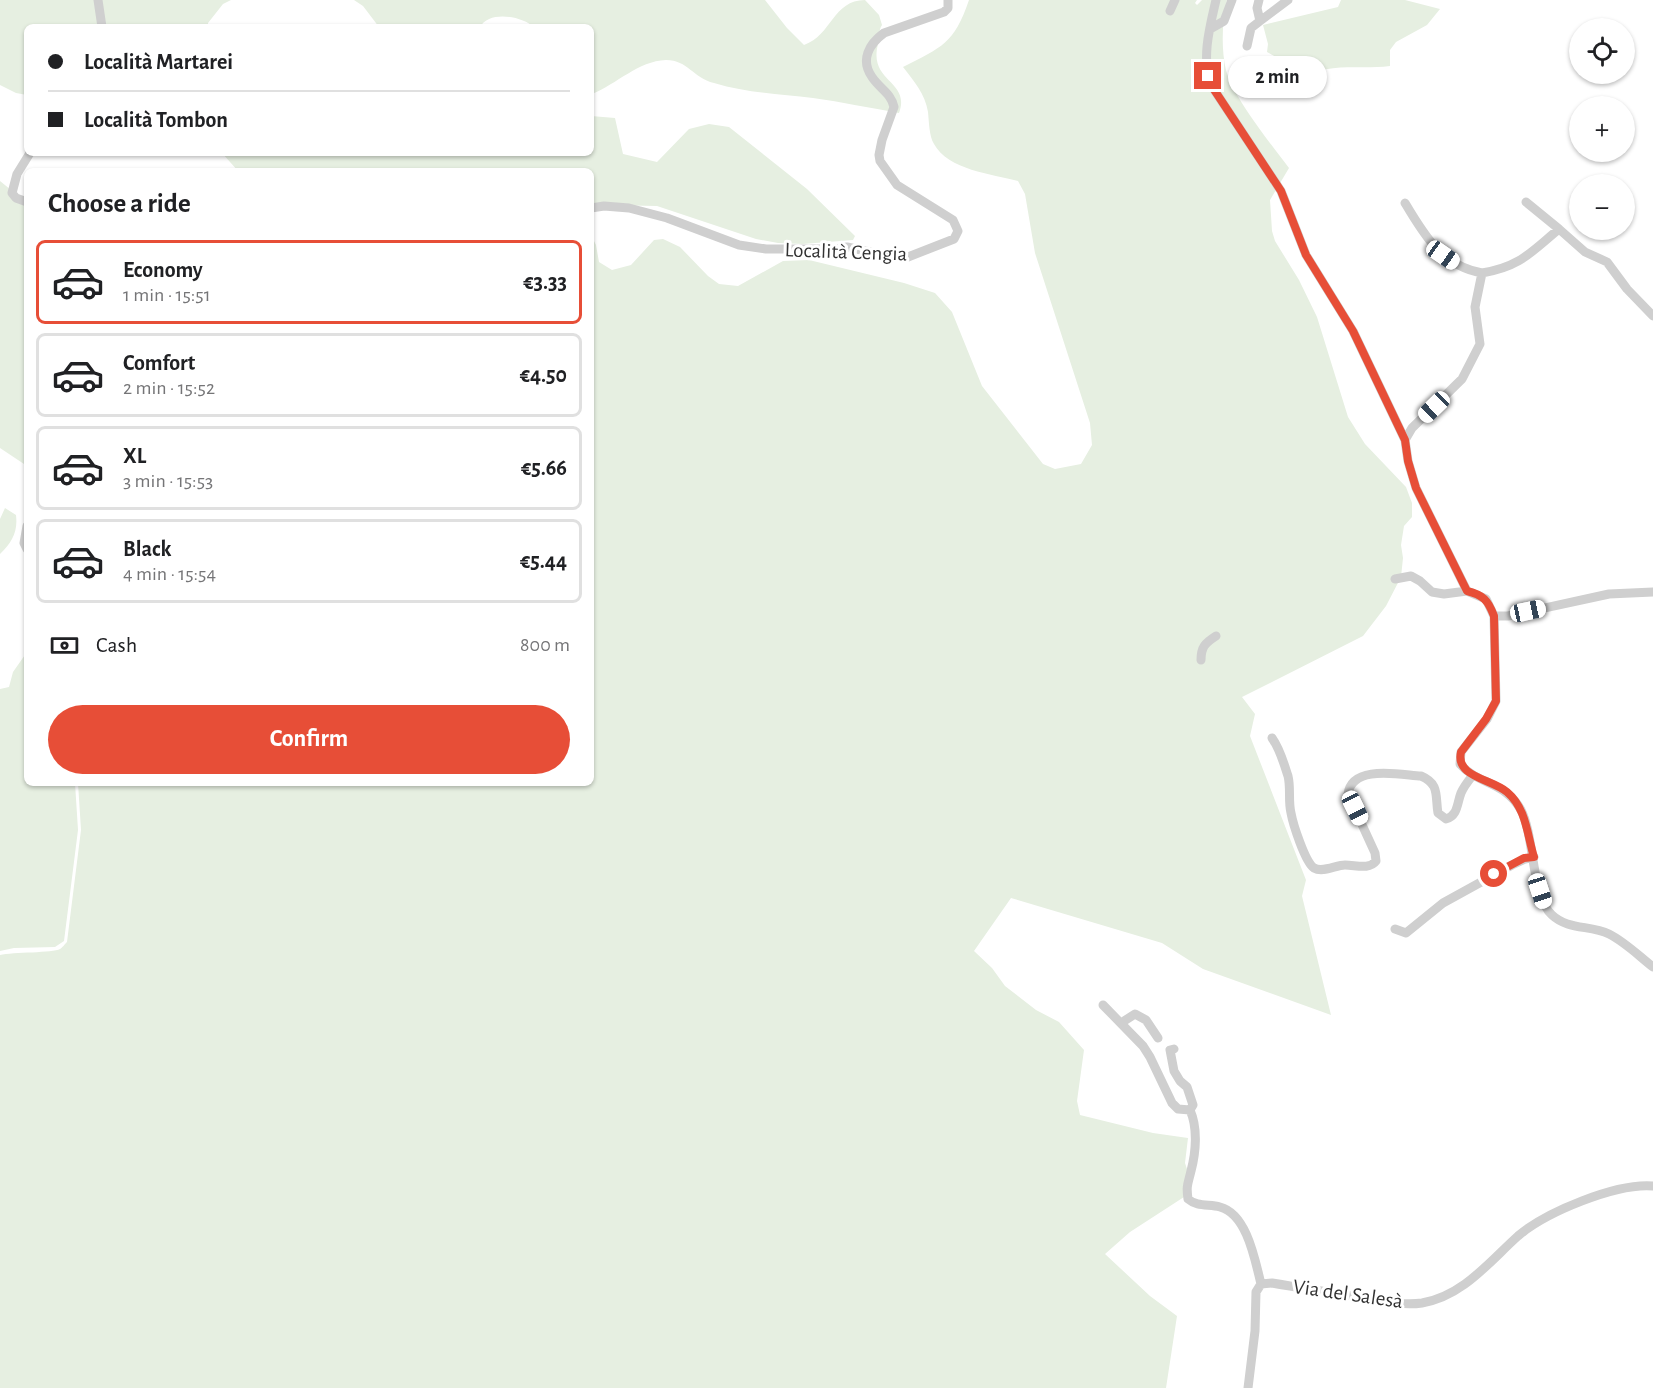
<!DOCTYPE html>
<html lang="en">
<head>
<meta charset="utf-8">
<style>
  :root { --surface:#fff; --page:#f2f2f2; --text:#202124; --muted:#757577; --line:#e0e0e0; --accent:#e74e37 }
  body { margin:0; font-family:"Alegreya Sans",sans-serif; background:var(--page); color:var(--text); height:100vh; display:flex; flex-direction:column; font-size:22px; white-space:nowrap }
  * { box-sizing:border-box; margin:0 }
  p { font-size:20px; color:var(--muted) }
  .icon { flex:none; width:33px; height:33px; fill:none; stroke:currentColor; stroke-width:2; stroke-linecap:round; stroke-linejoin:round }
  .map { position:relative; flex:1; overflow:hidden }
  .drawer { position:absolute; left:24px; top:168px; width:570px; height:618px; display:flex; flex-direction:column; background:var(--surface); border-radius:9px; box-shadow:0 2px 4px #0004 }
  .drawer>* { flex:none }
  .top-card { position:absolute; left:24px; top:24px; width:570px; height:132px; border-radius:9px; box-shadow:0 2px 4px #0004; display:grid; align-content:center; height:132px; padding:0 24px; background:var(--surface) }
  .buttons { position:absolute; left:1569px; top:18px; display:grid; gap:12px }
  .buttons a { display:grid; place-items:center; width:66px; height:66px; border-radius:50%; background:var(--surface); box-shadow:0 2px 4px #0004; font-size:30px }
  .end { position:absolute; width:27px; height:27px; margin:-14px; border:8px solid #e74e37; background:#fff; box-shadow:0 0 0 3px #fff }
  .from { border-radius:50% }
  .bubble { position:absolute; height:42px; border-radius:21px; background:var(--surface); box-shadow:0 2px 4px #0004; font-size:20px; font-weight:700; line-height:42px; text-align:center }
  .car { position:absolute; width:18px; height:36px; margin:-18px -9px; border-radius:8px; box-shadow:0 0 4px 2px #0007; background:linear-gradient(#fff 24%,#345 0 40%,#fff 0 76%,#345 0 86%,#fff 0) }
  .top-card b { display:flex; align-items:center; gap:21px; height:57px; font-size:22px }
  .top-card b+b { border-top:2px solid var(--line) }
  .top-card i { width:15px; height:15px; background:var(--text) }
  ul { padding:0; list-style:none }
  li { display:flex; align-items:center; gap:18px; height:84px; margin:0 12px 9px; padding:0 12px; border:3px solid var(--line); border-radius:9px }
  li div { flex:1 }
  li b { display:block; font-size:22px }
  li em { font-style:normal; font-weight:700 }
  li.active { border-color:var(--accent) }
  li>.icon { width:54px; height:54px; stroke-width:1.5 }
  h2 { padding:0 24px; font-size:27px; line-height:72px }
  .pay { display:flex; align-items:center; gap:15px; height:66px; padding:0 24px; font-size:22px }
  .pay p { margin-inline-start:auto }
  .button { display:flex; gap:12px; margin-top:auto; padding:12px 24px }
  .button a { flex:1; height:69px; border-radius:36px; background:var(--accent); color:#fff; font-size:24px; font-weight:700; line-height:69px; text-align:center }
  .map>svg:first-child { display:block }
  .green { fill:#e6efe1 }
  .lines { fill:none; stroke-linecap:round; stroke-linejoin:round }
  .minor { stroke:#cfcfcf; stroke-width:9 }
  .route { stroke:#e74e37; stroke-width:8 }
  .labels { text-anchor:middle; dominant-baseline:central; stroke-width:6; stroke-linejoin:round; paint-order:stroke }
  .street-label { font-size:21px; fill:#323232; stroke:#fff }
</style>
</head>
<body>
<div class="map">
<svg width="1653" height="1388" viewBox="0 0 1653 1388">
  <rect width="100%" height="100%" fill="#fff"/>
  <!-- green -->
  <path class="green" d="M 0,0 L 95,0 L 98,27 L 27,27 L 27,95 L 16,93 L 0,85 Z
    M 101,0 L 231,0 L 223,4 L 208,23 L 208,27 L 104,27 Z
    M 354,0 L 765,0 L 787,28 L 804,45 C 832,35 833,0 865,0 L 879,15 L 882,25 C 878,31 880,37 878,44 C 868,83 911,80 899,113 C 870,108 842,102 813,98 C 779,94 747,93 714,83 C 693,78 688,60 666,60 C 638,61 617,84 592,94 L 591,27 L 534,27 C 522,16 489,10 480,27 L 379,27 L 363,6 Z
    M 969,0 L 1197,0 L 1195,3 L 1197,5 L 1202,0 L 1227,0 C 1222,21 1221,49 1226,70 C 1233,97 1271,144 1289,168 L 1270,200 L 1272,231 L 1275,241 L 1299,280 L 1317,317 L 1348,417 L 1365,444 L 1406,487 L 1412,503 L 1412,517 L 1404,526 L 1401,545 L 1403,558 L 1401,577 L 1386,606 L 1363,636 L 1242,697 L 1255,714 L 1250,736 L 1306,880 L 1302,896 L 1331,1015 L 1203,969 L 1162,943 L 1011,898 L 974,951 L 992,968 L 1005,986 L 1036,1010 L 1059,1022 L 1084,1050 L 1077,1101 L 1080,1115 L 1153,1133 L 1188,1138 L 1185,1163 L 1190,1178 L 1184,1197 L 1130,1232 L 1105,1254 L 1150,1296 L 1177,1316 L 1166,1388 L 0,1388 L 0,955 C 13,952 53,953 60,949 C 62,948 65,944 67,942 L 81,830 L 78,783 L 591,783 L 591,235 L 596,245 L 599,262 L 612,270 L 631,265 L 654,240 L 663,239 L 680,247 L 708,276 L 719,284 L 738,286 L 783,261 L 809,260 L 904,283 L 935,293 L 952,312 L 982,386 L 1043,464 L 1055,469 L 1081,464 L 1092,445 L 1090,423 L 1035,253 L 1025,194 L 1018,181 C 992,174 948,170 934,144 C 929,136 929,121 928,112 C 925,94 914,81 903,67 C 942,47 954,44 969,0 Z
    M 1341,0 L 1405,0 L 1440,9 L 1427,25 L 1396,42 L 1390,50 L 1390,66 C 1357,70 1328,61 1298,80 L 1278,58 L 1267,52 L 1268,44 L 1263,25 L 1338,7 Z
    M 591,116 L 615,118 L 623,154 L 657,162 L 689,129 L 709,124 L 729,127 L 807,189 L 855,236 L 853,240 L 803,244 L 778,243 L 756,239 L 657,206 L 606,205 L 591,208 L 591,171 L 238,171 L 222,153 L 591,153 Z
    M 0,181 L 27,203 L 27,466 L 0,448 Z
    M 5,508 L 16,515 C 18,532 12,542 0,554 L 0,519 Z
    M 27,652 L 27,783 L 75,783 L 78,830 L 64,941 L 55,947 L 14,948 L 0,951 L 0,689 L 9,687 L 13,672 Z"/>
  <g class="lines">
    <!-- minor -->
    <path class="minor" d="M 98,0 L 102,27
      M 1216,0 C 1210,26 1201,58 1211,85 L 1281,191 L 1306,255 L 1353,331 L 1405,440 L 1408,461 L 1416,488 L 1467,591 L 1486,599 L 1494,616 L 1496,701 L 1487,719 L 1461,752 L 1460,764 C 1478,785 1505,781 1521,810 C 1535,837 1531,896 1552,915 C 1568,930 1590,925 1609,934 C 1625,942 1639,956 1653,967
      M 1259,0 L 1257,8 L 1260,21 L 1288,0
      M 1170,11 L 1175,0
      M 1210,29 L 1224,21 L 1232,0
      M 1247,46 L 1251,28 L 1260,21
      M 27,202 L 16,198 L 12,193 L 17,174 L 30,153
      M 1526,202 L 1559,229
      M 1405,203 C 1424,235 1442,266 1482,273
      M 591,208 L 604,206 L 629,208 L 667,218 L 739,245 L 766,249 L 837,249 L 847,247 L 888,256 L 908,257 L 954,239 L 958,231 L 953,220 L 897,185 L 880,161 L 879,155 L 882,140 L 894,107 C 891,93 880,89 872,77 C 860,60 869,44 884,33 L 944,12 L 948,8 L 948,0
      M 1405,440 L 1412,428 L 1462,379 L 1480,344 L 1475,307 L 1482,273 C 1520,267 1531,252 1559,229 L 1585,252 L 1607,262 L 1627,289 L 1653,316
      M 27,526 L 24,543 L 27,549
      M 1395,579 L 1411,576 L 1420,581 L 1432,592 L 1444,594 L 1467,591
      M 1494,616 L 1508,616 L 1609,594 L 1653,592
      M 1201,660 C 1201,647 1205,643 1216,636
      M 1272,738 C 1280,749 1284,764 1288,776 C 1291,788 1288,801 1291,813 C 1293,824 1305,862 1314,868 C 1323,873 1336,865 1345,865 C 1356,865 1369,870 1376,861 L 1375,853 L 1348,794 C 1352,764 1401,775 1421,776 C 1440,784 1435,796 1438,813 L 1446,819 C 1458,816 1457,803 1461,793 C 1464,786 1469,780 1473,775
      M 1395,929 L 1406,933 L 1443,903 L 1512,865 L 1525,859 L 1534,857
      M 1103,1005 L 1143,1046 L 1150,1057 L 1172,1103 L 1178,1109 L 1190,1110
      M 1121,1023 L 1135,1014 L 1146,1020 L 1158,1038
      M 1174,1049 L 1170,1050 L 1174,1071 L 1180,1081 L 1187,1087 L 1193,1105 L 1190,1110 C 1198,1128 1196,1152 1191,1171 C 1188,1184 1186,1185 1188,1199 C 1197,1207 1209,1204 1220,1207 C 1247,1214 1255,1260 1261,1284
      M 1261,1284 L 1272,1283 C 1301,1288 1329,1292 1358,1297 C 1378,1300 1401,1306 1422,1303 C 1463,1296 1489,1262 1518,1236 C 1546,1212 1616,1183 1653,1186
      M 1248,1388 L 1255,1331 L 1256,1292 L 1261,1284"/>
  </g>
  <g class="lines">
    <!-- route -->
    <path class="route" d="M 1208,76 L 1211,85 L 1281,191 L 1306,255 L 1353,331 L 1405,440 L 1408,461 L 1416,488 L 1467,591 C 1483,595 1488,600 1494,616 L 1496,701 L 1486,719 L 1461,752 C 1455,777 1492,779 1507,792 C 1526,808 1527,834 1534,857 L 1524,858 L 1494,874"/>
  </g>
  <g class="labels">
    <!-- street labels -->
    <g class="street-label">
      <text transform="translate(846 252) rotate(2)">Località Cengia</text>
      <text transform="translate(1348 1294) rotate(8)">Via del Salesà</text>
    </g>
  </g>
</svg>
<div class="buttons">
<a><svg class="icon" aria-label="locate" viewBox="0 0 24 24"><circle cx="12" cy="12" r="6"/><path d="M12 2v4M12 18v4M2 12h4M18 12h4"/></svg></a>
<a>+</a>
<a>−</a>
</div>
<i class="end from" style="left:1494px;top:874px"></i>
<i class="end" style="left:1208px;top:76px"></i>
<div class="bubble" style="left:1228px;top:56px;width:99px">2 min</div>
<i class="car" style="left:1443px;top:255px;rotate:125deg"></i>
<i class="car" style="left:1434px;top:407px;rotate:226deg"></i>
<i class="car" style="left:1528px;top:611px;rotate:78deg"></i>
<i class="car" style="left:1355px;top:808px;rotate:154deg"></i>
<i class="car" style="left:1540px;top:891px;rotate:162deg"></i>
<div class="top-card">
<b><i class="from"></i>Località Martarei</b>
<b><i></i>Località Tombon</b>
</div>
<section class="drawer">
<h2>Choose a ride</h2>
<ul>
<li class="active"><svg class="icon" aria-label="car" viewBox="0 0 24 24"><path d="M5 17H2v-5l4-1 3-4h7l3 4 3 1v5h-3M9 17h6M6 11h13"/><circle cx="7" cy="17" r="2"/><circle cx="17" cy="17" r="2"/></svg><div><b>Economy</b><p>1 min · 15:51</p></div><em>€3.33</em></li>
<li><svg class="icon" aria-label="car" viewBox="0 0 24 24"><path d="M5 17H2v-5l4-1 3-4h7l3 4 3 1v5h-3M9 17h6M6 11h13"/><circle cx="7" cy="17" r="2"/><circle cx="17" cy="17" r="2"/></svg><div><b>Comfort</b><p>2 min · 15:52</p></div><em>€4.50</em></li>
<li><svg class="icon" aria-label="car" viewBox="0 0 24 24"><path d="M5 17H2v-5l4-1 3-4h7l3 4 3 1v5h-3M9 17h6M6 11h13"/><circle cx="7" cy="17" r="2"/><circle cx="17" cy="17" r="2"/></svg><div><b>XL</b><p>3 min · 15:53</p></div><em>€5.66</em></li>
<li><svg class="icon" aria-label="car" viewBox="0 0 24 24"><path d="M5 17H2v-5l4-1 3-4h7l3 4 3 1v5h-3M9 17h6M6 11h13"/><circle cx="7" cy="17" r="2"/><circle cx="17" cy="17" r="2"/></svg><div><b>Black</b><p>4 min · 15:54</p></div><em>€5.44</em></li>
</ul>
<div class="pay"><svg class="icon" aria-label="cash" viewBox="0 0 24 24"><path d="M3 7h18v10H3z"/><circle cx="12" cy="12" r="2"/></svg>Cash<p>800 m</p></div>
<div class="button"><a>Confirm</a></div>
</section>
</div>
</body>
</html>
